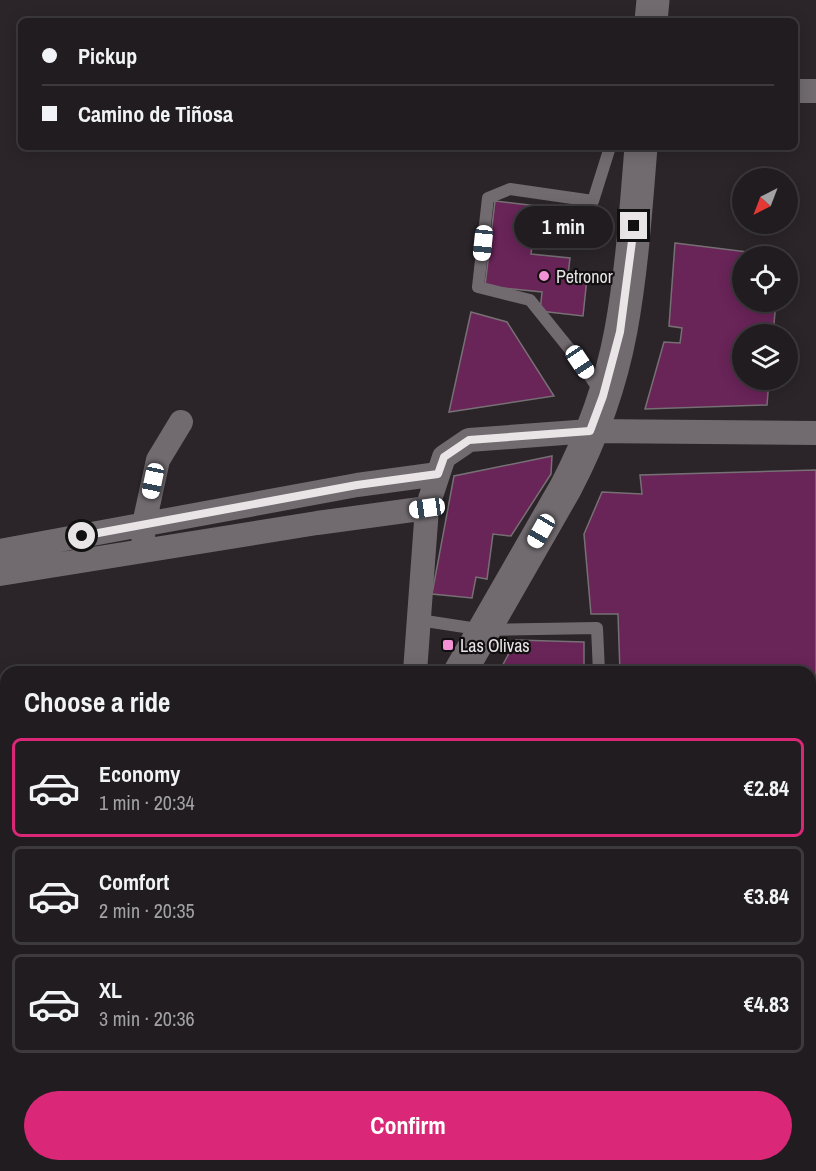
<!DOCTYPE html>
<html lang="en">
<head>
<meta charset="utf-8">
<style>
  :root { --surface:#201c1f; --page:#282528; --text:#f1f3f6; --muted:#a2a1a4; --line:#3d3a3d; --accent:#db2777 }
  body { margin:0; font-family:"Archivo Narrow",sans-serif; background:var(--page); color:var(--text); height:100vh; display:flex; flex-direction:column; font-size:22px; white-space:nowrap }
  * { box-sizing:border-box; margin:0 }
  p { font-size:20px; color:var(--muted) }
  .icon { flex:none; width:33px; height:33px; fill:none; stroke:currentColor; stroke-width:2; stroke-linecap:round; stroke-linejoin:round }
  .map { position:relative; flex:1; overflow:hidden }
  .drawer { position:absolute; left:0px; top:666px; width:816px; height:506px; display:flex; flex-direction:column; background:var(--surface); border-radius:18px 18px 0 0; box-shadow:0 3px 15px #0003,0 0 0 2px var(--line) }
  .drawer>* { flex:none }
  .banner { position:absolute; left:18px; top:18px; width:780px; height:132px; border-radius:9px; box-shadow:0 3px 15px #0003,0 0 0 2px var(--line); display:grid; align-content:center; height:132px; padding:0 24px; background:var(--surface) }
  .needle { width:39px; rotate:222deg }
  .buttons { position:absolute; left:732px; top:168px; display:grid; gap:12px }
  .buttons a { display:grid; place-items:center; width:66px; height:66px; border-radius:50%; background:var(--surface); box-shadow:0 3px 15px #0003,0 0 0 2px var(--line); font-size:30px }
  .end { position:absolute; width:27px; height:27px; margin:-14px; border:8px solid #e9e5e7; background:#111; box-shadow:0 0 0 3px #111 }
  .from { border-radius:50% }
  .bubble { position:absolute; height:42px; border-radius:21px; background:var(--surface); box-shadow:0 3px 15px #0003,0 0 0 2px var(--line); font-size:20px; font-weight:700; line-height:42px; text-align:center }
  .car { position:absolute; width:18px; height:36px; margin:-18px -9px; border-radius:8px; box-shadow:0 0 4px 2px #0007; background:linear-gradient(#fff 24%,#345 0 40%,#fff 0 76%,#345 0 86%,#fff 0) }
  .banner b { display:flex; align-items:center; gap:21px; height:57px; font-size:22px }
  .banner b+b { border-top:2px solid var(--line) }
  .banner i { width:15px; height:15px; background:var(--text) }
  ul { padding:0; list-style:none }
  li { display:flex; align-items:center; gap:18px; height:99px; margin:0 12px 9px; padding:0 12px; border:3px solid var(--line); border-radius:9px }
  li div { flex:1 }
  li b { display:block; font-size:22px }
  li em { font-style:normal; font-weight:700 }
  li.active { border-color:var(--accent) }
  li>.icon { width:54px; height:54px; stroke-width:1.5 }
  h2 { padding:0 24px; font-size:27px; line-height:72px }
  .primary-button { display:flex; gap:12px; margin-top:auto; padding:12px 24px }
  .primary-button a { flex:1; height:69px; border-radius:36px; background:var(--accent); color:#fff; font-size:24px; font-weight:700; line-height:69px; text-align:center }
  .map>svg:first-child { display:block }
  .building { fill:#692458; stroke:#767074; stroke-width:1.5 }
  .lines { fill:none; stroke-linecap:round; stroke-linejoin:round }
  .path { stroke:#8e898c; stroke-width:4; stroke-dasharray:1.5 4.5; stroke-linecap:butt }
  .lane { stroke:#716b6f; stroke-width:12 }
  .street { stroke:#716b6f; stroke-width:24 }
  .secondary { stroke:#716b6f; stroke-width:33 }
  .rail-casing { stroke:#888386; stroke-width:7 }
  .rail { stroke:#120f11; stroke-width:4.5; stroke-dasharray:14; stroke-linecap:butt }
  .route { stroke:#e9e5e7; stroke-width:8 }
  .poi-dot { fill:#f391d6; stroke:#120f11; stroke-width:2 }
  .labels { text-anchor:middle; dominant-baseline:central; stroke-width:4.5; stroke-linejoin:round; paint-order:stroke }
  .poi-label { font-size:18px; fill:#e9e5e7; stroke:#120f11; text-anchor:start }
</style>
</head>
<body>
<div class="map">
<svg width="816" height="1171" viewBox="0 0 816 1171">
  <rect width="100%" height="100%" fill="#2b2529"/>
  <!-- building -->
  <path class="building" d="M 495,201 L 537,206 L 531,254 L 570,258 L 568,275 L 587,278 L 583,316 L 540,311 L 542,292 L 485,286 Z
    M 675,243 L 780,256 L 742,256 L 742,302 L 776,302 L 773,334 L 742,334 L 742,380 L 769,380 L 767,405 L 645,409 L 664,342 L 680,343 L 682,328 L 669,326 Z
    M 471,312 L 507,322 L 554,396 L 449,412 Z
    M 552,456 L 551,474 L 511,536 L 493,534 L 487,579 L 476,577 L 472,598 L 432,594 L 454,476 Z
    M 816,470 L 816,739 L 810,739 L 810,672 L 620,672 L 618,614 L 591,614 L 584,534 L 602,492 L 642,494 L 640,475 Z
    M 516,640 L 584,642 L 584,672 L 499,672 Z
    M 383,1166 L 454,1166 L 453,1169 L 467,1171 L 382,1171 Z"/>
  <g class="lines">
    <!-- path -->
    <path class="path" d="M 0,947 L 6,954
      M 233,1166 L 239,1171"/>
    <!-- lane -->
    <path class="lane" d="M 601,393 L 580,362 L 530,300 L 478,287 L 488,198 L 510,189 L 593,201 L 610,147
      M 419,620 L 484,630 L 597,628 L 599,672"/>
    <!-- street -->
    <path class="street" d="M 795,91 L 816,91
      M 143,537 L 144,524 L 158,460 L 181,422
      M 0,551 L 357,485 L 438,474
      M 0,574 L 317,523 L 427,508
      M 415,672 L 427,508 L 444,457 L 469,440 L 590,431 L 816,433
      M 810,753 L 816,753
      M 18,1166 L 25,1171
      M 358,1171 L 359,1166"/>
    <!-- secondary -->
    <path class="secondary" d="M 651,21 L 653,0
      M 460,672 L 566,487 C 591,439 611,384 621,330 C 632,270 636,208 641,147
      M 330,1171 L 332,1166"/>
    <defs>
      <path id="rail" d="M 0,1084 L 6,1088
        M 0,1098 L 6,1102
        M 96,1166 L 104,1171
        M 116,1166 L 123,1171"/>
    </defs>
    <!-- rail casing -->
    <use href="#rail" class="rail-casing"/>
    <!-- rail -->
    <use href="#rail" class="rail"/>
  </g>
  <g class="lines">
    <!-- route -->
    <path class="route" d="M 82,536 L 357,485 L 438,474 L 444,457 L 469,440 L 590,431 L 603,396 L 620,332 L 634,226"/>
  </g>
  <!-- markers -->
  <g class="poi-dot">
    <circle cx="544" cy="276" r="6"/>
    <rect x="442" y="639" width="12" height="12" rx="3"/>
  </g>
  <g class="labels">
    <!-- poi labels -->
    <g class="poi-label">
      <text x="556" y="276">Petronor</text>
      <text x="460" y="645">Las Olivas</text>
    </g>
  </g>
</svg>
<div class="buttons">
<a><svg class="needle" viewBox="-14 -14 28 28"><path d="M0-13l5 13h-10z" fill="#e53935"/><path d="M0 13l5-13h-10z" fill="#a2a1a4"/></svg></a>
<a><svg class="icon" aria-label="locate" viewBox="0 0 24 24"><circle cx="12" cy="12" r="6"/><path d="M12 2v4M12 18v4M2 12h4M18 12h4"/></svg></a>
<a><svg class="icon" aria-label="layers" viewBox="0 0 24 24"><path d="M12 4l9 5-9 5-9-5zM3 14l9 5 9-5"/></svg></a>
</div>
<i class="end from" style="left:82px;top:536px"></i>
<i class="end" style="left:634px;top:226px"></i>
<div class="bubble" style="left:514px;top:206px;width:99px">1 min</div>
<i class="car" style="left:483px;top:243px;rotate:186deg"></i>
<i class="car" style="left:580px;top:362px;rotate:146deg"></i>
<i class="car" style="left:153px;top:481px;rotate:192deg"></i>
<i class="car" style="left:427px;top:508px;rotate:262deg"></i>
<i class="car" style="left:541px;top:531px;rotate:210deg"></i>
<div class="banner">
<b><i class="from"></i>Pickup</b>
<b><i></i>Camino de Tiñosa</b>
</div>
<section class="drawer">
<h2>Choose a ride</h2>
<ul>
<li class="active"><svg class="icon" aria-label="car" viewBox="0 0 24 24"><path d="M5 17H2v-5l4-1 3-4h7l3 4 3 1v5h-3M9 17h6M6 11h13"/><circle cx="7" cy="17" r="2"/><circle cx="17" cy="17" r="2"/></svg><div><b>Economy</b><p>1 min · 20:34</p></div><em>€2.84</em></li>
<li><svg class="icon" aria-label="car" viewBox="0 0 24 24"><path d="M5 17H2v-5l4-1 3-4h7l3 4 3 1v5h-3M9 17h6M6 11h13"/><circle cx="7" cy="17" r="2"/><circle cx="17" cy="17" r="2"/></svg><div><b>Comfort</b><p>2 min · 20:35</p></div><em>€3.84</em></li>
<li><svg class="icon" aria-label="car" viewBox="0 0 24 24"><path d="M5 17H2v-5l4-1 3-4h7l3 4 3 1v5h-3M9 17h6M6 11h13"/><circle cx="7" cy="17" r="2"/><circle cx="17" cy="17" r="2"/></svg><div><b>XL</b><p>3 min · 20:36</p></div><em>€4.83</em></li>
</ul>
<div class="primary-button"><a>Confirm</a></div>
</section>
</div>
</body>
</html>
